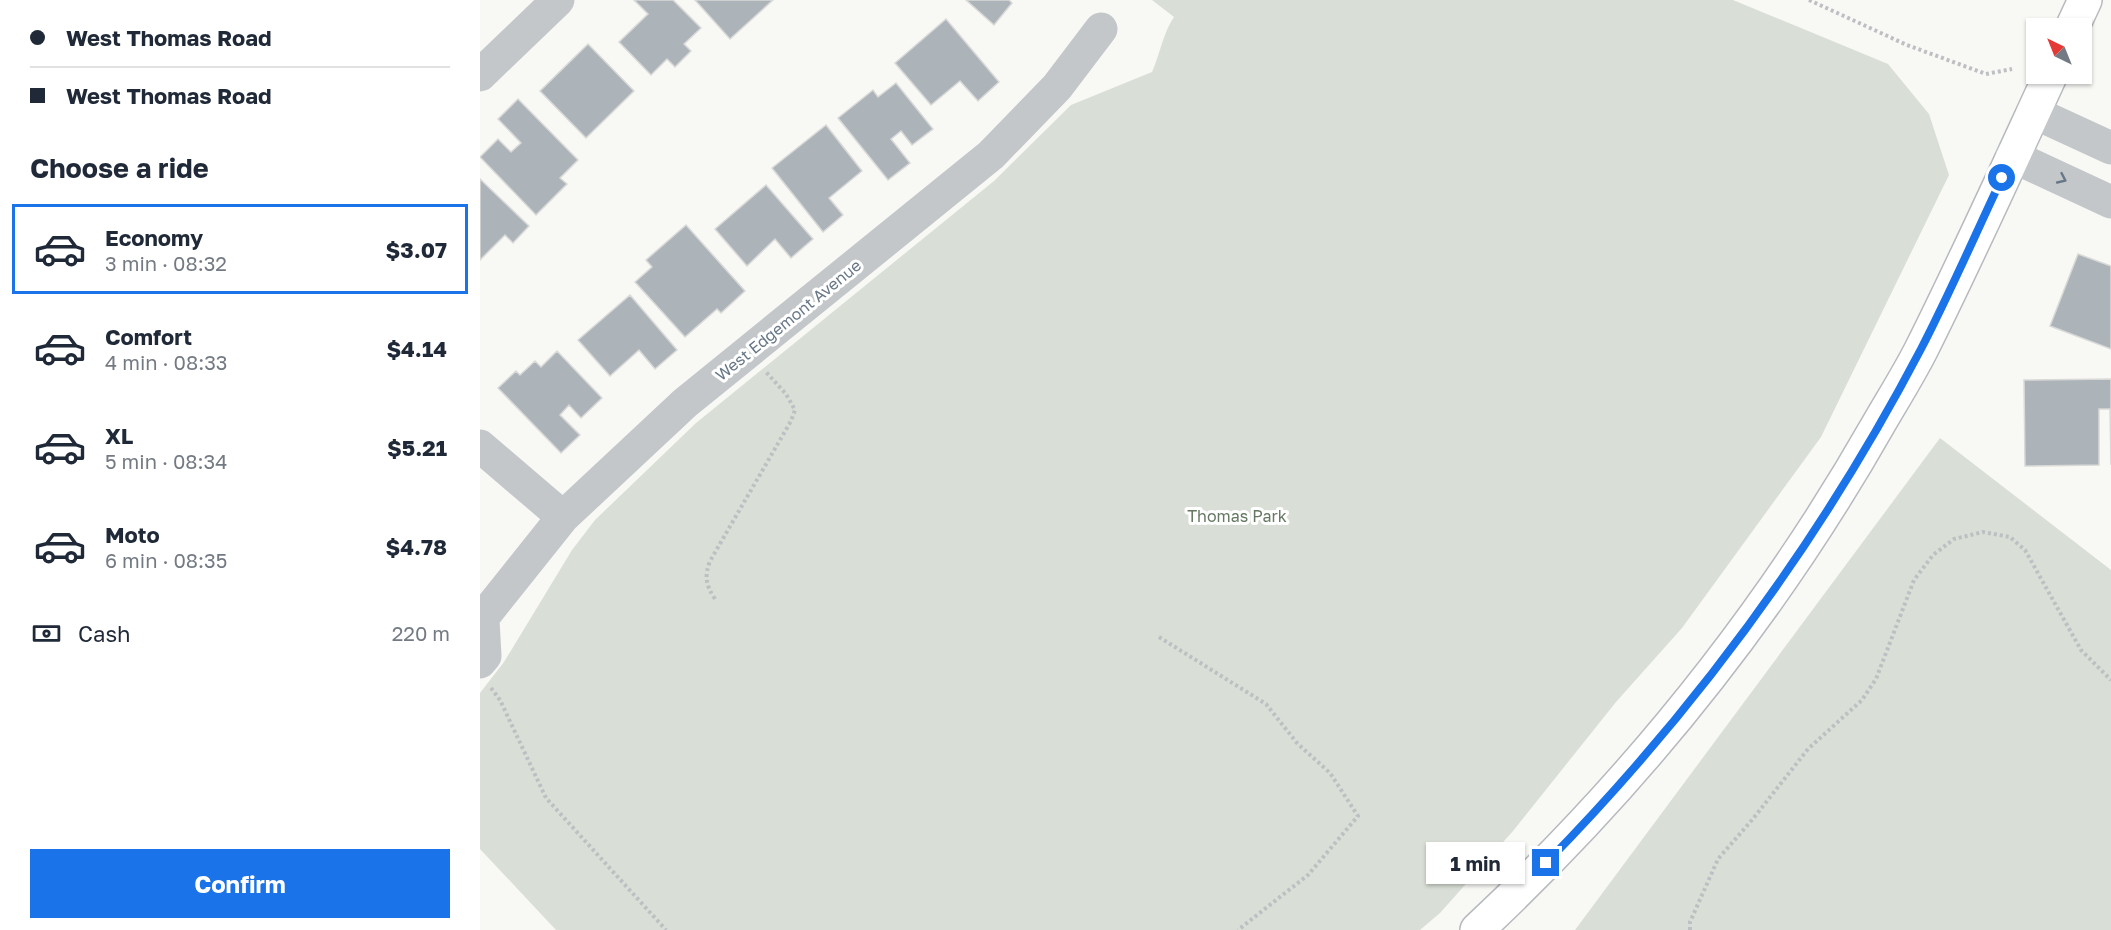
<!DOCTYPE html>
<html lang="en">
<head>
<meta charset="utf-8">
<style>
  :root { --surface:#fff; --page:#f6f6f7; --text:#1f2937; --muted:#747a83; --line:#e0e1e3; --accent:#1a73e8 }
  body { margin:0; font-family:"Golos Text",sans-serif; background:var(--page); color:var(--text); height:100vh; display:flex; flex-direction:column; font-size:22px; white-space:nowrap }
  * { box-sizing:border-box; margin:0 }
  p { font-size:20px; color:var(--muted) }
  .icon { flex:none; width:33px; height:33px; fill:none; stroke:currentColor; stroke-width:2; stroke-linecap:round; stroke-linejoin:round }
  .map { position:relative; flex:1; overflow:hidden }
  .drawer { display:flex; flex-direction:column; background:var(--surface); width:480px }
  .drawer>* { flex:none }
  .guide { display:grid; align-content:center; height:132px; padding:0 30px; background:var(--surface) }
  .needle { width:39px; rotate:317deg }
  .fabs { position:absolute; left:1546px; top:18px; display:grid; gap:12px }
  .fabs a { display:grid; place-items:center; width:66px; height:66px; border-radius:0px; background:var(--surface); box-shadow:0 2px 4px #0004; font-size:30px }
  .end { position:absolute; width:27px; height:27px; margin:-14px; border:8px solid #1a73e8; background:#fff; box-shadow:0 0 0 3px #fff }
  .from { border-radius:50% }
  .bubble { position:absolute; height:42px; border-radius:0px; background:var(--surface); box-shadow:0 2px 4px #0004; font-size:20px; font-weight:700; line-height:42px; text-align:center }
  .guide b { display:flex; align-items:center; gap:21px; height:57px; font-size:22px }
  .guide b+b { border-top:2px solid var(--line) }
  .guide i { width:15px; height:15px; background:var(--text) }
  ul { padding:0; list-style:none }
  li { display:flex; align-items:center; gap:18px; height:90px; margin:0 12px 9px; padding:0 18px; border:3px solid transparent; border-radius:0px }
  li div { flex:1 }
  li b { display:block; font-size:22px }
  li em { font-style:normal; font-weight:700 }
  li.active { border-color:var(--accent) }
  li>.icon { width:54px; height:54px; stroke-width:1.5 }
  h2 { padding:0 30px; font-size:27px; line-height:72px }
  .pay { display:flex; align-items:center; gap:15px; height:66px; padding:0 30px; font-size:22px }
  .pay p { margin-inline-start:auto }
  .action { display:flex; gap:12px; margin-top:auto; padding:12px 30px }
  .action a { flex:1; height:69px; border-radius:0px; background:var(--accent); color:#fff; font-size:24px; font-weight:700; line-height:69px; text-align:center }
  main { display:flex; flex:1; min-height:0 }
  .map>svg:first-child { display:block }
  .green { fill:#d9dfd6 }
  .building { fill:#acb4ba; stroke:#d9d9d7; stroke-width:1.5 }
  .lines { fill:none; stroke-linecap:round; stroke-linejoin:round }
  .major-casing { stroke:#b6babe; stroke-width:36 }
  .path { stroke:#bdbfc2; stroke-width:4; stroke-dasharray:3 3; stroke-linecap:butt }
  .minor { stroke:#c3c7ca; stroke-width:33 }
  .major { stroke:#fff; stroke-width:33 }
  .oneway { stroke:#677786 }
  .route { stroke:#1a73e8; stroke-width:8 }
  .labels { text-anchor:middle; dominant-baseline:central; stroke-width:6; stroke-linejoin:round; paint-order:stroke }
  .street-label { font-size:16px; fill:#677786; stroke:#fff }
  .park-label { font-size:16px; fill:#657862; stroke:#fff }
</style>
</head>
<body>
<main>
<section class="drawer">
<div class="guide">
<b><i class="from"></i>West Thomas Road</b>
<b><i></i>West Thomas Road</b>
</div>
<h2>Choose a ride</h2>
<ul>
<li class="active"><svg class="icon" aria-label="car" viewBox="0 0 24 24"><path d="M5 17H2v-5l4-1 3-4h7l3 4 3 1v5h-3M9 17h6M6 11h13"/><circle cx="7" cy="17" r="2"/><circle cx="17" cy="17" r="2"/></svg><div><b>Economy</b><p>3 min · 08:32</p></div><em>$3.07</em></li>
<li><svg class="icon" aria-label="car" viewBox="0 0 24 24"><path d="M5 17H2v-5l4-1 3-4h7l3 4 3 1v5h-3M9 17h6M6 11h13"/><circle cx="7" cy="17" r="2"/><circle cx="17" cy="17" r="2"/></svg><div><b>Comfort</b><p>4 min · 08:33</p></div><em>$4.14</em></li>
<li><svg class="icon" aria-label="car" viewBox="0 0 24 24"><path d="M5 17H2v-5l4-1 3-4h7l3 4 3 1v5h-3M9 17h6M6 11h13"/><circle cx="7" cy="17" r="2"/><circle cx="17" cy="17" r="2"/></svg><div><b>XL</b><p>5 min · 08:34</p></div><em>$5.21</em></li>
<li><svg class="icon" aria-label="car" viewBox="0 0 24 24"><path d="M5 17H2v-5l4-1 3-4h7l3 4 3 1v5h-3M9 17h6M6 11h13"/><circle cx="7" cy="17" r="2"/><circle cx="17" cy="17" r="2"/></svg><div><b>Moto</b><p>6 min · 08:35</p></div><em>$4.78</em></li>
</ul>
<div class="pay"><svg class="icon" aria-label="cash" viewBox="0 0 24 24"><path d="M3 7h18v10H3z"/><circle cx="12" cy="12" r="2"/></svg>Cash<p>220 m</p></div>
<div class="action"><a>Confirm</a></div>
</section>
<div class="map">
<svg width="1631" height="930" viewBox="0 0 1631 930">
  <rect width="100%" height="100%" fill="#f8f8f5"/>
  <!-- green -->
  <path class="green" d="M 672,0 L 1253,0 L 1408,64 L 1449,114 L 1469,175 L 1341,437 L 1202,628 L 1136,702 L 1033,831 L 960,913 L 940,930 L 76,930 L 0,849 L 0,693 L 24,662 L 92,550 L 115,520 L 216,423 L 514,181 L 591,105 L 672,72 C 680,54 683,33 694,17 Z
    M 1460,438 L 1631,570 L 1631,930 L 1095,930 Z"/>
  <!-- building -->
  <path class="building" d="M 154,0 L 193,0 L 221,28 L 204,44 L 211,51 L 195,67 L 187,59 L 171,75 L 139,42 L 168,14 Z
    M 215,0 L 293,0 L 250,39 Z
    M 486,0 L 529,0 L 532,3 L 514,25 Z
    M 466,19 L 519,82 L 498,101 L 480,81 L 451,105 L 415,63 Z
    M 108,44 L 154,91 L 106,138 L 60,91 Z
    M 416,83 L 453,129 L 432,145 L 421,131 L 411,139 L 430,163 L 408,180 L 358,118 L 393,90 L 398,97 Z
    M 38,99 L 98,160 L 80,178 L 87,184 L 56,215 L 0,157 L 18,139 L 31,152 L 41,143 L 18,119 Z
    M 346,125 L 382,171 L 349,198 L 363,215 L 343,232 L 292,168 Z
    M 0,179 L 49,226 L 33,243 L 25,235 L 0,260 Z
    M 286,185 L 333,239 L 311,258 L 295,239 L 267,266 L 235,229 Z
    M 206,225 L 265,291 L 241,313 L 237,309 L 205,337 L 155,282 L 172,267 L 166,260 Z
    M 1598,254 L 1631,266 L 1631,349 L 1570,326 Z
    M 150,295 L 197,350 L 175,369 L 159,350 L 130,376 L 98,340 Z
    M 77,351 L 122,398 L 101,418 L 89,405 L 80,415 L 100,435 L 81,453 L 18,388 L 36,371 L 40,375 L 55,361 L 61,367 Z
    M 1631,379 L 1631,465 L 1630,409 L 1619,409 L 1619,465 L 1545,466 L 1544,380 Z"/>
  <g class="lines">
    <defs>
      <path id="major" d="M 1592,28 L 1605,0
        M 997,930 C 1155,782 1291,613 1398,425 C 1413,399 1429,374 1442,348 C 1487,258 1529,165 1571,74"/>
    </defs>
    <!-- major casing -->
    <use href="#major" class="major-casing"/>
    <!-- path -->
    <path class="path" d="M 1329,0 L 1427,45 L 1506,74 L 1532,69
      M 235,599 C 226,585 224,577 230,561 L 311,421 L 315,410 L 306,394 L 286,372
      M 679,637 L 786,704 L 817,743 L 850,773 L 878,816 L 828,875 L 758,930
      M 11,688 L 20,700 L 66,798 L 186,930
      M 1210,930 L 1210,922 L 1238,859 L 1272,820 L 1328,749 L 1382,700 L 1396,679 L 1434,580 L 1453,555 L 1474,539 L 1503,532 L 1530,537 L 1545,550 L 1601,650 L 1631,680"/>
    <!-- minor -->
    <path class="minor" d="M 0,75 L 78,0
      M 1553,112 L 1631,148
      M 1532,156 L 1631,202
      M 0,446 L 83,517
      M 0,621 L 83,517 L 205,403 L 511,155 L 577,87 L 621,29
      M 0,662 L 5,656 L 3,620"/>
    <!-- major -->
    <use href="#major" class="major"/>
  </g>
  <!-- one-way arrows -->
  <defs><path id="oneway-chevron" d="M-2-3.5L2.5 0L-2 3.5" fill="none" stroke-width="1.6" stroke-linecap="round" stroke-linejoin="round" transform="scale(1.5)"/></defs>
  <use class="oneway" href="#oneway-chevron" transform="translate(1582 179) rotate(25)"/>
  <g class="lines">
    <!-- route -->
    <path class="route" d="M 1066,863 C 1215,711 1342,538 1441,349 C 1470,293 1495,235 1522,178"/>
  </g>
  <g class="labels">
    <!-- street labels -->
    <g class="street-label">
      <text transform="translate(308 320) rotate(-39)">West Edgemont Avenue</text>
    </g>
    <!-- park labels -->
    <g class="park-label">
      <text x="757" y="516">Thomas Park</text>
    </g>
  </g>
</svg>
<div class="fabs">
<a><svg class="needle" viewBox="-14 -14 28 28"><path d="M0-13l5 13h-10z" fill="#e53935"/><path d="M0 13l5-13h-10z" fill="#747a83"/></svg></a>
</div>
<i class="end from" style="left:1522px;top:178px"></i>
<i class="end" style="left:1066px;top:863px"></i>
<div class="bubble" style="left:946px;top:842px;width:99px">1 min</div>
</div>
</main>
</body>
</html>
